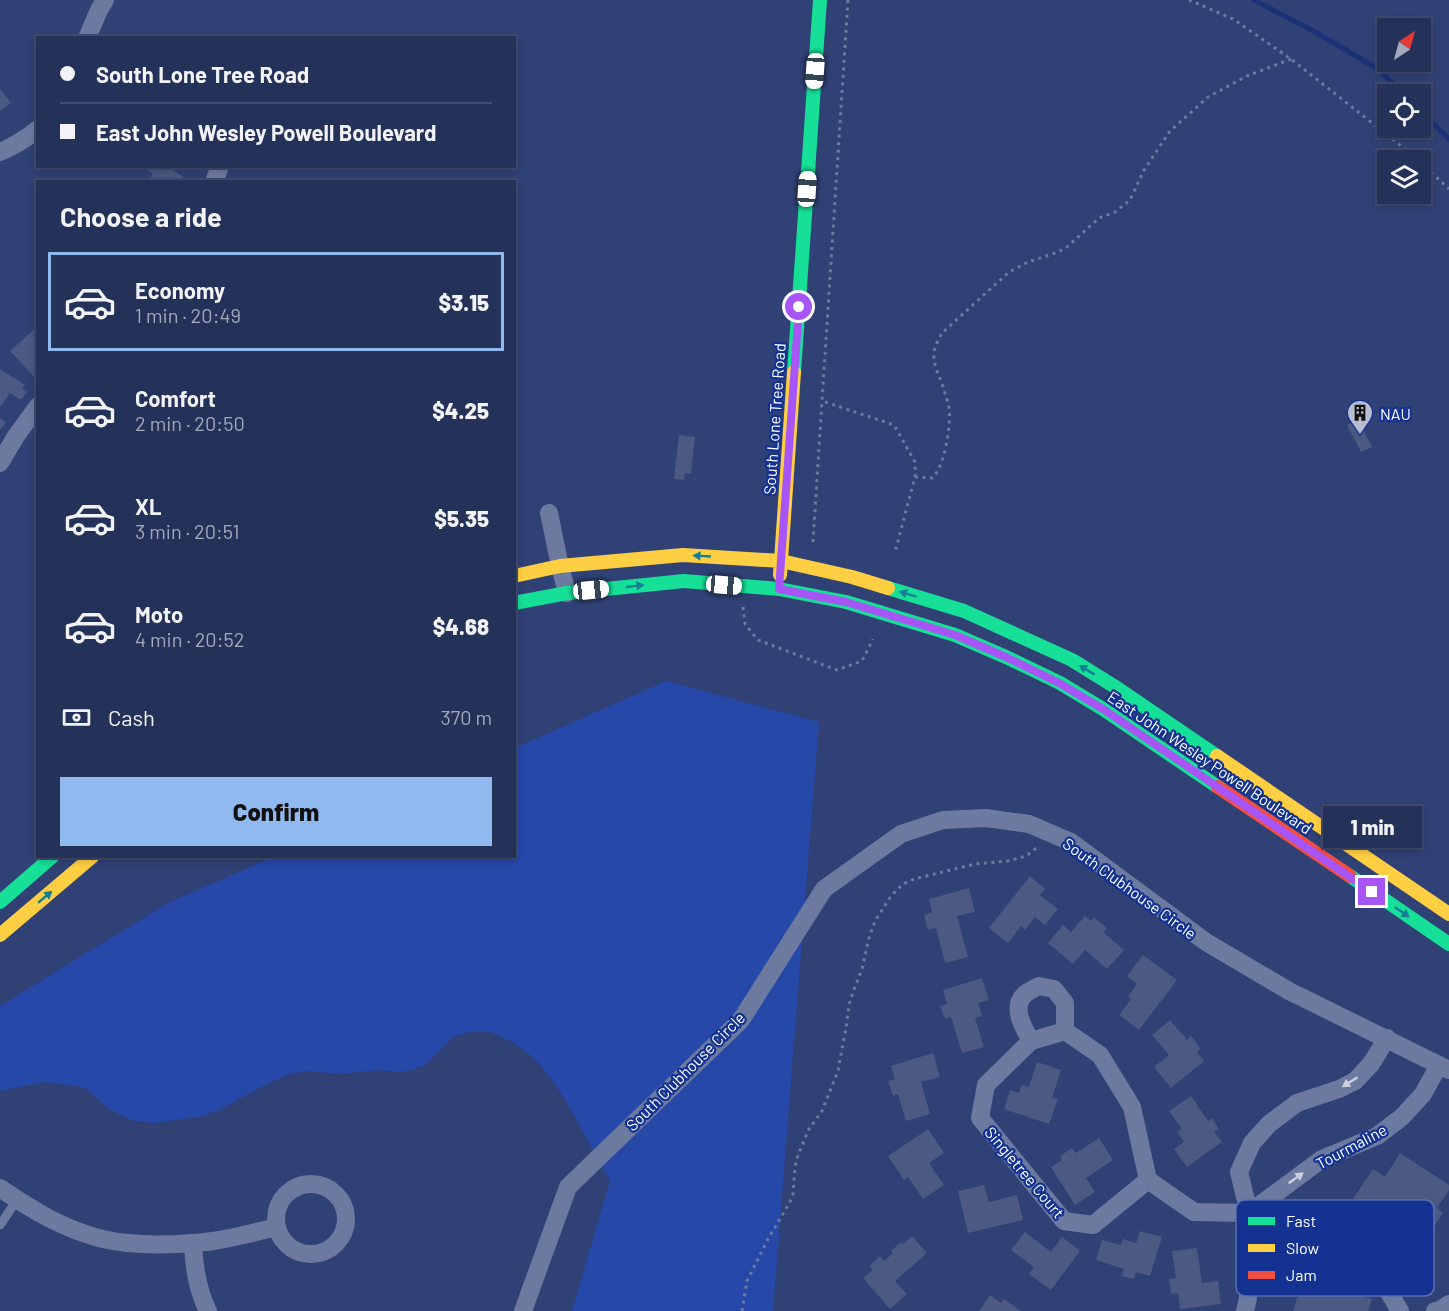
<!DOCTYPE html>
<html lang="en">
<head>
<meta charset="utf-8">
<style>
  :root { --surface:#243158; --page:#2c395e; --text:#f1f3f6; --muted:#a3a9ba; --line:#414c6e; --accent:#90b9f0 }
  body { margin:0; font-family:Barlow,sans-serif; background:var(--page); color:var(--text); height:100vh; display:flex; flex-direction:column; font-size:22px; white-space:nowrap }
  * { box-sizing:border-box; margin:0 }
  p { font-size:20px; color:var(--muted) }
  .icon { flex:none; width:33px; height:33px; fill:none; stroke:currentColor; stroke-width:2; stroke-linecap:round; stroke-linejoin:round }
  .map { position:relative; flex:1; overflow:hidden }
  .drawer { position:absolute; left:36px; top:180px; width:480px; height:678px; display:flex; flex-direction:column; background:var(--surface); border-radius:0px; box-shadow:0 3px 9px #0003,0 0 0 2px var(--line) }
  .drawer>* { flex:none }
  .top-card { position:absolute; left:36px; top:36px; width:480px; height:132px; border-radius:0px; box-shadow:0 3px 9px #0003,0 0 0 2px var(--line); display:grid; align-content:center; height:132px; padding:0 24px; background:var(--surface) }
  .needle { width:39px; rotate:36deg }
  .buttons { position:absolute; left:1377px; top:18px; display:grid; gap:12px }
  .buttons a { display:grid; place-items:center; width:54px; height:54px; border-radius:0px; background:var(--surface); box-shadow:0 3px 9px #0003,0 0 0 2px var(--line); font-size:30px }
  .end { position:absolute; width:27px; height:27px; margin:-14px; border:8px solid #a855f7; background:#fff; box-shadow:0 0 0 3px #fff }
  .from { border-radius:50% }
  .bubble { position:absolute; height:42px; border-radius:0px; background:var(--surface); box-shadow:0 3px 9px #0003,0 0 0 2px var(--line); font-size:20px; font-weight:800; line-height:42px; text-align:center }
  .car { position:absolute; width:18px; height:36px; margin:-18px -9px; border-radius:8px; box-shadow:0 0 4px 2px #0007; background:linear-gradient(#fff 24%,#345 0 40%,#fff 0 76%,#345 0 86%,#fff 0) }
  .top-card b { display:flex; align-items:center; gap:21px; height:57px; font-size:22px }
  .top-card b+b { border-top:2px solid var(--line) }
  .top-card i { width:15px; height:15px; background:var(--text) }
  ul { padding:0; list-style:none }
  li { display:flex; align-items:center; gap:18px; height:99px; margin:0 12px 9px; padding:0 12px; border:3px solid transparent; border-radius:0px }
  li div { flex:1 }
  li b { display:block; font-size:22px }
  li em { font-style:normal; font-weight:800 }
  li.current { border-color:var(--accent) }
  li>.icon { width:54px; height:54px; stroke-width:1.5 }
  h2 { padding:0 24px; font-size:27px; line-height:72px }
  .pay { display:flex; align-items:center; gap:15px; height:66px; padding:0 24px; font-size:22px }
  .pay p { margin-inline-start:auto }
  .action { display:flex; gap:12px; margin-top:auto; padding:12px 24px }
  .action a { flex:1; height:69px; border-radius:0px; background:var(--accent); color:#111; font-size:24px; font-weight:800; line-height:69px; text-align:center }
  .map>svg:first-child { display:block }
  .green { fill:#2648a9 }
  .lines { fill:none; stroke-linecap:round; stroke-linejoin:round }
  .stream { stroke:#1b3279; stroke-width:5 }
  .building { fill:#4b5983 }
  .path { stroke:#6d7aa0; stroke-width:3; stroke-dasharray:3 4.5; stroke-linecap:butt }
  .lane { stroke:#6d7aa0; stroke-width:9 }
  .street { stroke:#6d7aa0; stroke-width:18 }
  .fast { stroke:#16e098; stroke-width:14 }
  .slow { stroke:#ffcf43; stroke-width:14 }
  .jam { stroke:#f24e42; stroke-width:14 }
  .oneway { fill:#148095 }
  .oneway2 { fill:#ccd0de }
  .route { stroke:#a855f7; stroke-width:8 }
  .labels { text-anchor:middle; dominant-baseline:central; stroke-width:4.5; stroke-linejoin:round; paint-order:stroke }
  .poi-label { font-size:16px; fill:#fff; stroke:#133292; text-anchor:start }
  .street-label { font-size:16px; fill:#fff; stroke:#133292 }
  .key { fill:#133292; stroke:#5a70b3; stroke-width:1.5 }
  .key-label { font-size:16px; fill:#fff }
</style>
</head>
<body>
<div class="map">
<svg width="1449" height="1311" viewBox="0 0 1449 1311">
  <rect width="100%" height="100%" fill="#304175"/>
  <!-- green -->
  <path class="green" d="M 666,681 L 819,722 L 773,1311 L 572,1311 L 610,1181 L 566,1101 L 550,1077 L 534,1058 L 512,1042 L 490,1032 L 470,1032 L 452,1037 L 440,1051 L 423,1066 L 403,1072 L 377,1070 L 342,1074 L 306,1071 L 287,1075 L 261,1087 L 225,1107 L 203,1116 L 155,1123 L 135,1121 L 118,1114 L 104,1105 L 87,1089 L 77,1086 L 43,1082 L 0,1091 L 0,1006 L 168,903 L 273,857 L 514,856 L 515,748 Z"/>
  <g class="lines">
    <!-- stream -->
    <path class="stream" d="M 1254,0 L 1317,33 L 1378,69 L 1404,94
      M 1420,111 L 1449,139"/>
  </g>
  <!-- building -->
  <path class="building" d="M 0,89 L 11,103 L 0,111 Z
    M 149,166 L 168,166 L 190,182 L 148,182 L 153,174 L 147,170 Z
    M 38,326 L 38,381 L 10,351 Z
    M 0,369 L 25,385 L 22,389 L 27,392 L 21,400 L 10,393 L 0,407 Z
    M 0,418 L 6,422 L 1,429 L 0,429 Z
    M 1358,420 L 1372,447 L 1361,452 L 1347,425 Z
    M 679,435 L 695,437 L 691,474 L 685,473 L 684,480 L 674,479 Z
    M 1030,876 L 1045,889 L 1040,895 L 1058,909 L 1045,925 L 1035,917 L 1025,930 L 1021,926 L 1008,943 L 989,928 Z
    M 969,888 L 975,912 L 957,916 L 968,957 L 945,963 L 936,928 L 928,930 L 924,915 L 932,912 L 929,899 Z
    M 1085,916 L 1091,921 L 1094,917 L 1107,928 L 1103,932 L 1124,950 L 1107,969 L 1085,950 L 1073,964 L 1048,943 L 1063,925 L 1071,932 Z
    M 1143,955 L 1177,980 L 1139,1030 L 1119,1015 L 1131,999 L 1128,997 L 1137,984 L 1127,976 Z
    M 982,978 L 989,1000 L 978,1003 L 982,1016 L 975,1018 L 984,1047 L 962,1053 L 951,1017 L 945,1019 L 940,1006 L 947,1004 L 943,990 Z
    M 1170,1020 L 1187,1040 L 1191,1036 L 1201,1049 L 1197,1052 L 1204,1061 L 1171,1088 L 1154,1067 L 1169,1055 L 1152,1035 Z
    M 933,1053 L 940,1077 L 921,1082 L 930,1114 L 906,1121 L 898,1094 L 893,1096 L 888,1081 L 895,1079 L 891,1066 Z
    M 1037,1062 L 1061,1070 L 1052,1098 L 1058,1099 L 1049,1124 L 1004,1109 L 1010,1090 L 1019,1093 L 1022,1085 L 1029,1087 Z
    M 1191,1096 L 1208,1121 L 1212,1118 L 1219,1129 L 1214,1132 L 1222,1142 L 1187,1167 L 1174,1149 L 1184,1142 L 1177,1132 L 1182,1129 L 1169,1111 Z
    M 928,1129 L 944,1153 L 929,1163 L 944,1185 L 923,1199 L 908,1177 L 904,1180 L 888,1156 Z
    M 1099,1138 L 1113,1160 L 1086,1178 L 1095,1192 L 1075,1205 L 1051,1167 L 1062,1160 L 1060,1156 L 1072,1148 L 1076,1153 Z
    M 1400,1153 L 1449,1185 L 1449,1190 L 1437,1208 L 1443,1213 L 1422,1245 L 1353,1199 L 1373,1169 L 1385,1177 Z
    M 984,1185 L 989,1202 L 1017,1195 L 1023,1220 L 968,1233 L 958,1191 Z
    M 1140,1231 L 1162,1237 L 1150,1276 L 1136,1272 L 1134,1279 L 1121,1276 L 1124,1269 L 1096,1260 L 1102,1240 L 1121,1245 L 1123,1239 L 1136,1243 Z
    M 1025,1232 L 1051,1252 L 1062,1237 L 1080,1251 L 1051,1290 L 1029,1274 L 1034,1267 L 1011,1250 Z
    M 912,1236 L 927,1253 L 895,1281 L 907,1294 L 890,1309 L 863,1278 L 873,1270 L 869,1266 L 880,1256 L 884,1261 L 893,1253 L 891,1251 L 901,1242 L 903,1244 Z
    M 1197,1248 L 1202,1283 L 1218,1281 L 1221,1304 L 1180,1309 L 1178,1293 L 1171,1294 L 1169,1279 L 1176,1278 L 1172,1251 Z
    M 1309,1262 L 1349,1275 L 1344,1290 L 1372,1299 L 1368,1311 L 1293,1311 Z
    M 990,1295 L 1001,1303 L 1004,1299 L 1021,1311 L 979,1311 Z"/>
  <g class="lines">
    <!-- path -->
    <path class="path" d="M 848,0 L 822,401 L 894,425 L 915,462 L 915,477 L 895,552
      M 1189,0 L 1233,19 L 1291,59 L 1419,160
      M 1420,162 L 1449,189
      M 915,477 L 932,478 C 945,467 951,425 949,408 C 948,402 946,396 944,390 C 941,378 933,367 934,354 C 934,347 939,339 942,333 L 1009,272 L 1028,262 L 1058,252 L 1067,247 L 1099,218 L 1115,212 L 1130,200 L 1144,170 L 1170,131 L 1208,97 L 1247,76 L 1291,59
      M 813,542 L 822,401
      M 743,607 L 745,624 L 758,640 L 837,670 L 862,661 L 873,639
      M 742,1311 L 747,1281 L 768,1239 L 790,1202 L 793,1194 L 795,1166 L 798,1155 L 809,1129 L 822,1111 L 838,1071 L 846,1028 L 849,1005 L 852,995 L 862,969 L 869,938 L 875,921 L 891,896 L 903,884 L 914,879 L 975,864 L 1008,861 L 1026,856 L 1039,846"/>
    <!-- lane -->
    <path class="lane" d="M 0,1225 L 17,1200"/>
    <!-- street -->
    <path class="street" d="M 87,38 L 99,10 L 105,0
      M 0,152 C 14,146 26,139 38,129
      M 214,182 L 220,166
      M 0,463 L 16,436 L 38,406
      M 549,513 L 560,566 L 567,593
      M 1031,1041 C 1023,1027 1011,1007 1025,994 C 1029,991 1035,988 1039,986 L 1054,989 L 1065,1003 L 1065,1031
      M 1148,1180 L 1093,1225 L 1064,1221 L 980,1118 L 986,1085 L 1031,1041 L 1065,1031 L 1100,1055 L 1132,1107 L 1148,1180 L 1194,1212 L 1249,1213 L 1293,1220 L 1338,1241 L 1373,1265 L 1400,1311
      M276 1219a35 35 0 1 1 70 0a35 35 0 1 1-70 0Z
      M 0,1188 C 32,1210 65,1230 103,1239 C 127,1245 152,1245 177,1244 C 189,1243 201,1243 213,1241 C 235,1238 256,1232 276,1227
      M 1249,1213 L 1322,1159 L 1377,1136 L 1402,1117 L 1423,1094 L 1439,1065
      M 193,1243 C 194,1267 197,1289 208,1311
      M 523,1311 L 568,1187 L 741,1020 L 824,889 L 901,834 L 943,820 L 986,818 L 1029,824 L 1071,842 L 1206,942 L 1289,991 L 1449,1070
      M 1245,1311 L 1248,1298 L 1249,1213 L 1239,1172 L 1252,1143 L 1269,1124 L 1297,1103 L 1339,1089 L 1355,1081 L 1371,1064 L 1387,1038
      M 1435,1311 L 1440,1310 L 1449,1304"/>
    <!-- fast -->
    <path class="fast" d="M 794,372 L 820,0
      M 888,588 L 964,611 L 1072,660 L 1117,688 L 1217,756
      M 514,603 L 567,593 L 684,581 L 779,589 L 846,602 L 955,635 L 1006,657 L 1060,683 L 1103,709 L 1218,787
      M 1350,876 L 1449,944
      M 0,902 L 53,856"/>
    <!-- slow -->
    <path class="slow" d="M 780,575 L 794,372
      M 514,576 L 560,566 L 683,555 L 781,561 L 852,577 L 888,588
      M 1217,756 L 1449,914
      M 0,935 L 93,856"/>
    <!-- jam -->
    <path class="jam" d="M 1218,787 L 1350,876"/>
  </g>
  <!-- one-way arrows -->
  <defs><path id="oneway-solid" d="M-6-.8H1V-3.2L6.5 0L1 3.2V.8H-6Z" transform="scale(1.5)"/></defs>
  <g class="oneway">
    <use href="#oneway-solid" transform="translate(702 556) rotate(-177)"/>
    <use href="#oneway-solid" transform="translate(635 586) rotate(-6)"/>
    <use href="#oneway-solid" transform="translate(908 594) rotate(-163)"/>
    <use href="#oneway-solid" transform="translate(1087 670) rotate(-149)"/>
    <use href="#oneway-solid" transform="translate(45 897) rotate(-40)"/>
    <use href="#oneway-solid" transform="translate(1402 912) rotate(34)"/>
  </g>
  <g class="oneway2">
    <use href="#oneway-solid" transform="translate(1350 1082) rotate(148)"/>
    <use href="#oneway-solid" transform="translate(1296 1178) rotate(-36)"/>
  </g>
  <g class="lines">
    <!-- route -->
    <path class="route" d="M 799,307 L 779,589 L 846,602 L 955,635 L 1006,657 L 1059,683 L 1103,709 L 1372,892"/>
  </g>
  <!-- icons -->
  <defs>
    <symbol id="building-pin" viewBox="-11 -11 22 30"><path d="M0 17L-7.5 6A9.5 9.5 0 1 1 7.5 6Z" fill="#b7bccf" stroke="#133292"/><path d="M-4-6H4V6H1V3H-1V6H-4ZM-2.5-4.3h1.7v1.8h-1.7ZM.8-4.3h1.7v1.8H.8ZM-2.5-1h1.7V.8h-1.7ZM.8-1h1.7V.8H.8Z" fill="#111"/></symbol>
  </defs>
  <g fill-rule="evenodd">
    <use href="#building-pin" x="1345" y="398" width="30" height="40"/>
  </g>
  <g class="labels">
    <!-- poi labels -->
    <g class="poi-label">
      <text x="1380" y="413">NAU</text>
    </g>
    <!-- street labels -->
    <g class="street-label">
      <text transform="translate(774 419) rotate(-86)">South Lone Tree Road</text>
      <text transform="translate(1210 762) rotate(34)">East John Wesley Powell Boulevard</text>
      <text transform="translate(1130 888) rotate(36)">South Clubhouse Circle</text>
      <text transform="translate(685 1071) rotate(-45)">South Clubhouse Circle</text>
      <text transform="translate(1351 1146) rotate(-28)">Tourmaline</text>
      <text transform="translate(1025 1172) rotate(50)">Singletree Court</text>
    </g>
  </g>
  <!-- legend -->
  <rect x="1236" y="1200" width="198" height="96" rx="9" class="key"/>
  <rect x="1248" y="1217" width="27" height="8" fill="#16e098"/>
  <rect x="1248" y="1244" width="27" height="8" fill="#ffcf43"/>
  <rect x="1248" y="1271" width="27" height="8" fill="#f24e42"/>
  <g class="key-label">
    <text x="1286" y="1227">Fast</text>
    <text x="1286" y="1254">Slow</text>
    <text x="1286" y="1281">Jam</text>
  </g>
</svg>
<div class="buttons">
<a><svg class="needle" viewBox="-14 -14 28 28"><path d="M0-13l5 13h-10z" fill="#e53935"/><path d="M0 13l5-13h-10z" fill="#a3a9ba"/></svg></a>
<a><svg class="icon" aria-label="locate" viewBox="0 0 24 24"><circle cx="12" cy="12" r="6"/><path d="M12 2v4M12 18v4M2 12h4M18 12h4"/></svg></a>
<a><svg class="icon" aria-label="layers" viewBox="0 0 24 24"><path d="M12 4l9 5-9 5-9-5zM3 14l9 5 9-5"/></svg></a>
</div>
<i class="end from" style="left:799px;top:307px"></i>
<i class="end" style="left:1372px;top:892px"></i>
<div class="bubble" style="left:1323px;top:806px;width:99px">1 min</div>
<i class="car" style="left:815px;top:71px;rotate:184deg"></i>
<i class="car" style="left:807px;top:189px;rotate:4deg"></i>
<i class="car" style="left:724px;top:585px;rotate:95deg"></i>
<i class="car" style="left:591px;top:590px;rotate:84deg"></i>
<div class="top-card">
<b><i class="from"></i>South Lone Tree Road</b>
<b><i></i>East John Wesley Powell Boulevard</b>
</div>
<section class="drawer">
<h2>Choose a ride</h2>
<ul>
<li class="current"><svg class="icon" aria-label="car" viewBox="0 0 24 24"><path d="M5 17H2v-5l4-1 3-4h7l3 4 3 1v5h-3M9 17h6M6 11h13"/><circle cx="7" cy="17" r="2"/><circle cx="17" cy="17" r="2"/></svg><div><b>Economy</b><p>1 min · 20:49</p></div><em>$3.15</em></li>
<li><svg class="icon" aria-label="car" viewBox="0 0 24 24"><path d="M5 17H2v-5l4-1 3-4h7l3 4 3 1v5h-3M9 17h6M6 11h13"/><circle cx="7" cy="17" r="2"/><circle cx="17" cy="17" r="2"/></svg><div><b>Comfort</b><p>2 min · 20:50</p></div><em>$4.25</em></li>
<li><svg class="icon" aria-label="car" viewBox="0 0 24 24"><path d="M5 17H2v-5l4-1 3-4h7l3 4 3 1v5h-3M9 17h6M6 11h13"/><circle cx="7" cy="17" r="2"/><circle cx="17" cy="17" r="2"/></svg><div><b>XL</b><p>3 min · 20:51</p></div><em>$5.35</em></li>
<li><svg class="icon" aria-label="car" viewBox="0 0 24 24"><path d="M5 17H2v-5l4-1 3-4h7l3 4 3 1v5h-3M9 17h6M6 11h13"/><circle cx="7" cy="17" r="2"/><circle cx="17" cy="17" r="2"/></svg><div><b>Moto</b><p>4 min · 20:52</p></div><em>$4.68</em></li>
</ul>
<div class="pay"><svg class="icon" aria-label="cash" viewBox="0 0 24 24"><path d="M3 7h18v10H3z"/><circle cx="12" cy="12" r="2"/></svg>Cash<p>370 m</p></div>
<div class="action"><a>Confirm</a></div>
</section>
</div>
</body>
</html>
